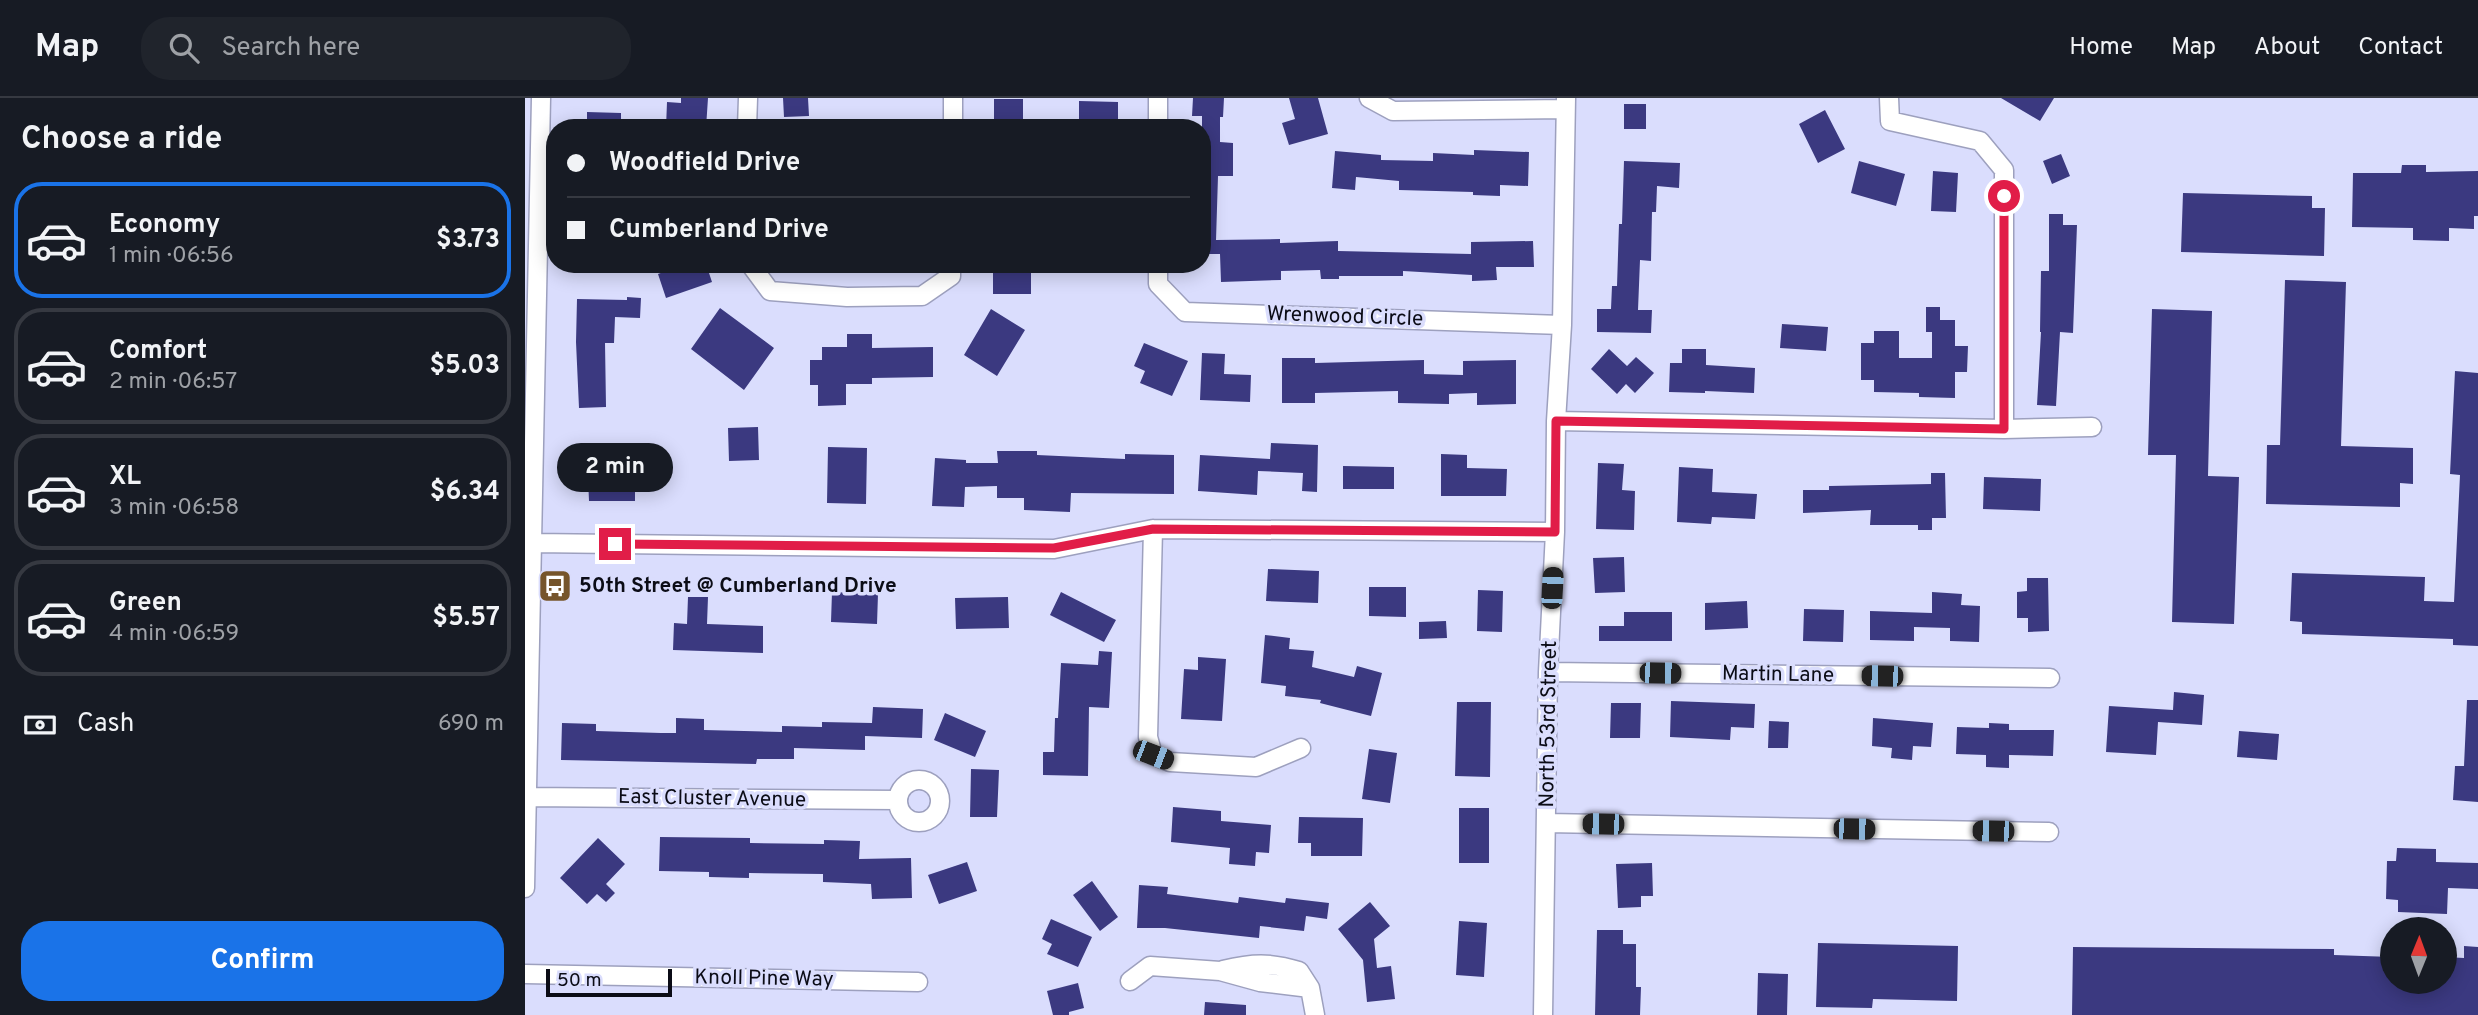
<!DOCTYPE html>
<html lang="en">
<head>
<meta charset="utf-8">
<style>
  :root { --surface:#171b24; --page:#20242c; --text:#f1f3f6; --muted:#9ea1a6; --line:#363941; --accent:#1a73e8 }
  body { margin:0; font-family:Overpass,sans-serif; background:var(--page); color:var(--text); height:100vh; display:flex; flex-direction:column; font-size:26px; white-space:nowrap }
  * { box-sizing:border-box; margin:0 }
  p { font-size:23px; color:var(--muted) }
  .icon { flex:none; width:38px; height:38px; fill:none; stroke:currentColor; stroke-width:2; stroke-linecap:round; stroke-linejoin:round }
  .map { position:relative; flex:1; overflow:hidden }
  .sheet { display:flex; flex-direction:column; background:var(--surface); width:525px }
  .sheet>* { flex:none }
  .top-card { position:absolute; left:21px; top:21px; width:665px; height:154px; border-radius:28px; box-shadow:0 4px 18px #0003; display:grid; align-content:center; height:154px; padding:0 21px; background:var(--surface) }
  .needle { width:46px; rotate:1deg }
  .tools { position:absolute; left:1855px; top:819px; display:grid; gap:14px }
  .tools a { display:grid; place-items:center; width:77px; height:77px; border-radius:50%; background:var(--surface); box-shadow:0 4px 18px #0003; font-size:35px }
  .scale { position:absolute; left:21px; bottom:18px; width:126px; box-sizing:border-box; padding-left:7px; border:4px solid #0b0c16; border-top:0; font-size:19px; line-height:24px; white-space:nowrap; color:#0b0c16; -webkit-text-stroke:5px #daddfd; paint-order:stroke }
  .end { position:absolute; width:32px; height:32px; margin:-16px; border:9px solid #e11d48; background:#fff; box-shadow:0 0 0 4px #fff }
  .from { border-radius:50% }
  .bubble { position:absolute; height:49px; border-radius:24px; background:var(--surface); box-shadow:0 4px 18px #0003; font-size:23px; font-weight:700; line-height:49px; text-align:center }
  .car { position:absolute; width:21px; height:42px; margin:-21px -10px; border-radius:9px; box-shadow:0 0 5px 2px #0007; background:linear-gradient(#222 24%,#8ab4d8 0 40%,#222 0 76%,#8ab4d8 0 86%,#222 0) }
  .top-card b { display:flex; align-items:center; gap:24px; height:66px; font-size:26px }
  .top-card b+b { border-top:2px solid var(--line) }
  .top-card i { width:18px; height:18px; background:var(--text) }
  ul { padding:0; list-style:none }
  li { display:flex; align-items:center; gap:21px; height:116px; margin:0 14px 10px; padding:0 7px; border:4px solid var(--line); border-radius:28px }
  li div { flex:1 }
  li b { display:block; font-size:26px }
  li em { font-style:normal; font-weight:700 }
  li.current { border-color:var(--accent) }
  li>.icon { width:63px; height:63px; stroke-width:1.5 }
  h2 { padding:0 21px; font-size:32px; line-height:84px }
  .pay { display:flex; align-items:center; gap:18px; height:77px; padding:0 21px; font-size:26px }
  .pay p { margin-inline-start:auto }
  .button { display:flex; gap:14px; margin-top:auto; padding:14px 21px }
  .button a { flex:1; height:80px; border-radius:28px; background:var(--accent); color:#fff; font-size:28px; font-weight:700; line-height:80px; text-align:center }
  header { display:flex; align-items:center; gap:42px; box-sizing:border-box; height:98px; padding:0 35px; background:var(--surface); border-bottom:2px solid var(--line) }
  header strong { font-size:33px }
  nav { display:flex; gap:38px; margin-inline-start:auto; font-size:24px }
  .search { width:490px; height:63px; background:var(--page); display:flex; align-items:center; gap:18px; box-sizing:border-box; padding:0 24px; border-radius:28px; color:var(--muted); font-size:26px }
  main { display:flex; flex:1; min-height:0 }
  .map>svg:first-child { display:block }
  .building { fill:#3b3980 }
  .lines { fill:none; stroke-linecap:round; stroke-linejoin:round }
  .minor-casing { stroke:#9da0be; stroke-width:21 }
  .minor { stroke:#fff; stroke-width:18 }
  .route { stroke:#e11d48; stroke-width:9 }
  .labels { text-anchor:middle; dominant-baseline:central; stroke-width:7; stroke-linejoin:round; paint-order:stroke }
  .street-label { font-size:21px; fill:#0b0c16; stroke:#daddfd }
  .poi-label { font-size:21px; font-weight:bold; fill:#0b0c16; stroke:#daddfd; text-anchor:start }
</style>
</head>
<body>
<header>
<strong>Map</strong>
<div class="search"><svg class="icon" aria-label="search" viewBox="0 0 24 24"><circle cx="10" cy="10" r="6"/><path d="M15 15l6 6"/></svg>Search here</div>
<nav><a>Home</a><a>Map</a><a>About</a><a>Contact</a></nav>
</header>
<main>
<section class="sheet">
<h2>Choose a ride</h2>
<ul>
<li class="current"><svg class="icon" aria-label="car" viewBox="0 0 24 24"><path d="M5 17H2v-5l4-1 3-4h7l3 4 3 1v5h-3M9 17h6M6 11h13"/><circle cx="7" cy="17" r="2"/><circle cx="17" cy="17" r="2"/></svg><div><b>Economy</b><p>1 min · 06:56</p></div><em>$3.73</em></li>
<li><svg class="icon" aria-label="car" viewBox="0 0 24 24"><path d="M5 17H2v-5l4-1 3-4h7l3 4 3 1v5h-3M9 17h6M6 11h13"/><circle cx="7" cy="17" r="2"/><circle cx="17" cy="17" r="2"/></svg><div><b>Comfort</b><p>2 min · 06:57</p></div><em>$5.03</em></li>
<li><svg class="icon" aria-label="car" viewBox="0 0 24 24"><path d="M5 17H2v-5l4-1 3-4h7l3 4 3 1v5h-3M9 17h6M6 11h13"/><circle cx="7" cy="17" r="2"/><circle cx="17" cy="17" r="2"/></svg><div><b>XL</b><p>3 min · 06:58</p></div><em>$6.34</em></li>
<li><svg class="icon" aria-label="car" viewBox="0 0 24 24"><path d="M5 17H2v-5l4-1 3-4h7l3 4 3 1v5h-3M9 17h6M6 11h13"/><circle cx="7" cy="17" r="2"/><circle cx="17" cy="17" r="2"/></svg><div><b>Green</b><p>4 min · 06:59</p></div><em>$5.57</em></li>
</ul>
<div class="pay"><svg class="icon" aria-label="cash" viewBox="0 0 24 24"><path d="M3 7h18v10H3z"/><circle cx="12" cy="12" r="2"/></svg>Cash<p>690 m</p></div>
<div class="button"><a>Confirm</a></div>
</section>
<div class="map">
<svg width="1953" height="917" viewBox="0 0 1953 917">
  <rect width="100%" height="100%" fill="#daddfd"/>
  <!-- building -->
  <path class="building" d="M 156,0 L 183,0 L 181,30 L 141,30 L 142,4 L 156,5 Z
    M 258,0 L 283,0 L 284,18 L 259,19 Z
    M 668,0 L 699,0 L 698,19 L 695,19 L 695,44 L 708,45 L 708,78 L 693,78 L 691,142 L 755,141 L 755,145 L 813,143 L 813,153 L 946,156 L 946,144 L 1008,143 L 1009,169 L 971,169 L 972,182 L 947,183 L 947,177 L 878,173 L 878,178 L 814,178 L 814,181 L 796,181 L 795,172 L 756,173 L 756,182 L 696,184 L 695,156 L 677,156 L 677,18 L 667,18 Z
    M 764,0 L 793,0 L 803,36 L 764,47 L 757,25 L 770,21 Z
    M 1476,0 L 1529,0 L 1515,23 Z
    M 469,1 L 498,1 L 498,30 L 469,30 Z
    M 554,3 L 593,4 L 593,26 L 579,26 L 579,30 L 554,30 Z
    M 1099,6 L 1121,6 L 1121,31 L 1099,31 Z
    M 1300,12 L 1320,51 L 1293,65 L 1274,26 Z
    M 62,14 L 96,15 L 96,30 L 62,30 Z
    M 949,52 L 1004,54 L 1003,88 L 975,87 L 975,98 L 948,97 L 948,94 L 874,92 L 874,83 L 831,79 L 830,92 L 807,90 L 810,53 L 856,57 L 856,62 L 908,63 L 908,55 L 949,57 Z
    M 1536,56 L 1545,78 L 1527,86 L 1518,63 Z
    M 1099,63 L 1155,65 L 1154,90 L 1132,88 L 1131,114 L 1127,114 L 1126,163 L 1115,162 L 1113,212 L 1127,212 L 1126,235 L 1072,234 L 1072,211 L 1086,211 L 1087,188 L 1092,188 L 1094,126 L 1097,126 Z
    M 1334,63 L 1380,76 L 1371,108 L 1326,95 Z
    M 1877,67 L 1901,67 L 1901,74 L 1953,73 L 1953,118 L 1949,118 L 1949,131 L 1924,130 L 1924,143 L 1888,142 L 1888,130 L 1827,129 L 1828,75 L 1876,75 Z
    M 1408,73 L 1433,75 L 1431,114 L 1406,113 Z
    M 1658,95 L 1787,98 L 1787,110 L 1800,110 L 1799,158 L 1656,154 Z
    M 1524,116 L 1538,116 L 1538,127 L 1552,127 L 1548,235 L 1535,234 L 1531,308 L 1512,307 L 1516,234 L 1515,234 L 1516,173 L 1524,173 Z
    M 142,166 L 181,166 L 187,184 L 141,200 L 133,176 L 144,172 Z
    M 468,166 L 506,166 L 506,196 L 468,196 Z
    M 1760,182 L 1821,184 L 1816,348 L 1888,350 L 1888,386 L 1875,385 L 1875,409 L 1741,406 L 1742,347 L 1755,347 Z
    M 102,199 L 116,200 L 115,220 L 90,219 L 89,245 L 80,245 L 81,309 L 54,310 L 51,244 L 52,201 L 102,202 Z
    M 1401,209 L 1415,209 L 1415,222 L 1430,222 L 1430,248 L 1443,248 L 1442,274 L 1430,274 L 1430,300 L 1394,299 L 1394,295 L 1349,294 L 1349,282 L 1336,282 L 1336,245 L 1349,245 L 1349,233 L 1374,233 L 1374,260 L 1407,260 L 1407,234 L 1401,234 Z
    M 195,210 L 249,250 L 219,292 L 166,251 Z
    M 466,211 L 500,232 L 472,278 L 439,257 Z
    M 1627,211 L 1687,213 L 1683,378 L 1714,379 L 1709,526 L 1647,524 L 1651,357 L 1623,357 Z
    M 1257,226 L 1303,229 L 1301,253 L 1255,250 Z
    M 322,236 L 347,236 L 347,250 L 408,249 L 408,279 L 347,280 L 347,286 L 321,286 L 321,307 L 293,308 L 293,287 L 285,287 L 285,262 L 297,262 L 297,249 L 322,249 Z
    M 619,245 L 663,263 L 647,298 L 615,285 L 620,273 L 609,268 Z
    M 1084,251 L 1102,268 L 1111,259 L 1129,275 L 1110,295 L 1101,286 L 1092,296 L 1066,271 Z
    M 1157,251 L 1181,251 L 1181,267 L 1230,270 L 1229,295 L 1180,293 L 1180,295 L 1144,294 L 1145,265 L 1157,265 Z
    M 677,255 L 700,256 L 699,276 L 726,277 L 725,304 L 675,302 Z
    M 757,260 L 790,260 L 790,265 L 899,262 L 899,276 L 938,277 L 938,263 L 991,262 L 991,306 L 952,307 L 952,295 L 924,296 L 924,306 L 873,305 L 873,293 L 790,295 L 790,305 L 757,305 Z
    M 1930,273 L 1953,275 L 1953,548 L 1928,547 L 1928,541 L 1777,536 L 1777,524 L 1765,523 L 1767,475 L 1900,479 L 1899,503 L 1929,504 L 1935,377 L 1925,376 Z
    M 233,329 L 234,362 L 204,363 L 203,330 Z
    M 746,345 L 793,347 L 792,394 L 777,393 L 778,375 L 733,373 L 732,397 L 673,393 L 675,357 L 745,361 Z
    M 303,349 L 342,350 L 341,406 L 302,405 Z
    M 472,353 L 512,353 L 512,357 L 600,361 L 600,356 L 649,357 L 649,396 L 546,395 L 545,414 L 499,412 L 499,400 L 472,400 L 472,388 L 440,389 L 439,409 L 407,408 L 410,360 L 441,362 L 441,365 L 473,365 Z
    M 916,356 L 942,357 L 942,370 L 982,371 L 981,398 L 916,398 Z
    M 1073,365 L 1099,366 L 1097,392 L 1110,393 L 1109,432 L 1071,431 Z
    M 818,368 L 869,369 L 869,391 L 818,391 Z
    M 1154,369 L 1188,371 L 1187,394 L 1232,396 L 1230,421 L 1187,419 L 1186,426 L 1152,424 Z
    M 1406,375 L 1420,375 L 1421,420 L 1407,420 L 1407,432 L 1393,432 L 1393,427 L 1345,427 L 1346,412 L 1278,415 L 1278,392 L 1304,392 L 1304,388 L 1406,386 Z
    M 63,379 L 110,379 L 110,403 L 64,403 Z
    M 1459,379 L 1516,381 L 1515,413 L 1458,411 Z
    M 1099,459 L 1100,494 L 1070,495 L 1068,460 Z
    M 743,471 L 794,473 L 793,505 L 741,503 Z
    M 1502,480 L 1523,480 L 1524,533 L 1503,534 L 1503,520 L 1492,520 L 1492,494 L 1502,493 Z
    M 844,489 L 881,489 L 881,519 L 844,518 Z
    M 953,492 L 978,493 L 977,534 L 952,533 Z
    M 307,494 L 353,496 L 352,526 L 306,524 Z
    M 536,494 L 591,522 L 579,544 L 525,517 Z
    M 1407,494 L 1437,496 L 1436,507 L 1455,508 L 1454,544 L 1425,543 L 1425,530 L 1389,529 L 1389,543 L 1345,542 L 1345,513 L 1407,515 Z
    M 163,499 L 183,499 L 182,526 L 238,528 L 238,555 L 148,552 L 149,525 L 162,526 Z
    M 483,499 L 484,530 L 431,531 L 430,500 Z
    M 1222,503 L 1223,530 L 1180,532 L 1180,505 Z
    M 1279,511 L 1319,512 L 1318,544 L 1278,543 Z
    M 1099,514 L 1147,514 L 1147,543 L 1074,543 L 1074,528 L 1099,528 Z
    M 921,523 L 922,540 L 894,541 L 894,524 Z
    M 740,537 L 765,540 L 764,551 L 789,553 L 787,569 L 829,579 L 832,568 L 857,575 L 846,618 L 795,605 L 796,602 L 760,598 L 761,588 L 736,585 Z
    M 574,553 L 587,554 L 584,610 L 564,609 L 563,678 L 518,677 L 518,654 L 529,654 L 530,620 L 533,620 L 536,565 L 573,567 Z
    M 673,559 L 701,561 L 697,623 L 656,621 L 659,571 L 673,572 Z
    M 1649,594 L 1679,597 L 1677,627 L 1633,624 L 1631,657 L 1581,654 L 1584,608 L 1648,612 Z
    M 1942,602 L 1953,602 L 1953,704 L 1928,702 L 1930,668 L 1939,668 Z
    M 1146,603 L 1230,606 L 1229,630 L 1206,629 L 1205,642 L 1145,639 Z
    M 932,604 L 966,604 L 965,679 L 930,678 Z
    M 1086,605 L 1116,605 L 1115,640 L 1085,640 Z
    M 348,609 L 398,611 L 397,640 L 340,638 L 340,652 L 269,650 L 269,661 L 232,661 L 231,666 L 36,662 L 37,625 L 71,626 L 71,633 L 136,635 L 151,635 L 151,620 L 179,621 L 179,632 L 257,634 L 257,628 L 297,629 L 297,624 L 347,625 Z
    M 420,615 L 461,633 L 450,659 L 409,642 Z
    M 1348,620 L 1408,625 L 1406,649 L 1388,648 L 1387,662 L 1366,660 L 1367,650 L 1347,648 Z
    M 1244,623 L 1264,624 L 1263,650 L 1243,650 Z
    M 1464,625 L 1484,626 L 1484,632 L 1529,632 L 1528,658 L 1484,657 L 1484,670 L 1461,669 L 1461,657 L 1431,656 L 1432,629 L 1464,630 Z
    M 1714,633 L 1754,636 L 1752,662 L 1712,659 Z
    M 844,651 L 872,655 L 865,705 L 837,701 Z
    M 446,671 L 474,672 L 472,719 L 445,719 Z
    M 648,709 L 696,713 L 696,723 L 746,727 L 744,755 L 731,754 L 730,768 L 704,766 L 705,750 L 646,744 Z
    M 934,710 L 964,710 L 964,765 L 934,765 Z
    M 774,719 L 838,720 L 837,758 L 786,758 L 786,745 L 773,745 Z
    M 135,739 L 225,740 L 225,745 L 299,746 L 299,742 L 335,743 L 334,761 L 386,760 L 387,800 L 347,801 L 346,786 L 298,784 L 298,776 L 224,775 L 224,780 L 184,779 L 184,774 L 134,773 Z
    M 73,740 L 100,766 L 81,786 L 90,795 L 81,804 L 72,796 L 62,806 L 35,780 Z
    M 1872,750 L 1911,751 L 1911,764 L 1953,765 L 1953,791 L 1923,790 L 1922,816 L 1873,814 L 1873,802 L 1861,801 L 1862,763 L 1871,763 Z
    M 442,764 L 452,793 L 414,806 L 403,777 Z
    M 1127,765 L 1128,798 L 1116,798 L 1116,809 L 1093,810 L 1091,766 Z
    M 567,783 L 593,819 L 575,833 L 548,797 Z
    M 614,787 L 643,789 L 642,796 L 713,805 L 714,799 L 760,805 L 761,800 L 804,805 L 802,821 L 781,818 L 779,833 L 735,828 L 734,840 L 640,830 L 612,830 Z
    M 845,804 L 865,828 L 849,841 L 852,870 L 866,868 L 870,901 L 842,904 L 838,862 L 813,831 Z
    M 526,821 L 567,839 L 553,869 L 522,856 L 527,846 L 517,841 Z
    M 934,823 L 962,825 L 959,879 L 931,877 Z
    M 1072,832 L 1098,832 L 1098,846 L 1111,846 L 1111,889 L 1116,889 L 1115,917 L 1070,917 Z
    M 1293,845 L 1433,848 L 1432,903 L 1348,901 L 1347,910 L 1291,909 Z
    M 1939,848 L 1953,849 L 1953,917 L 1547,917 L 1548,849 L 1809,851 L 1809,857 L 1867,859 L 1867,884 L 1920,884 L 1920,859 L 1939,860 Z
    M 1233,875 L 1263,876 L 1262,917 L 1232,917 Z
    M 553,885 L 559,910 L 544,914 L 544,917 L 528,917 L 522,893 Z
    M 680,904 L 721,907 L 721,917 L 679,917 Z"/>
  <g class="lines">
    <defs>
      <path id="minor" d="M 633,0 L 633,30
        M 844,0 L 868,13 L 1040,11
        M 1364,0 L 1365,23 L 1455,43 L 1479,72 L 1479,331
        M 222,30 L 223,0
        M 428,30 L 428,0
        M 225,166 L 245,193 L 322,199 L 397,198 L 426,178 L 426,166
        M 633,166 L 633,186 L 660,214 L 1037,227
        M 1031,323 L 1479,331 L 1567,329
        M 628,431 L 623,639 L 628,657 L 645,664 L 731,669 L 776,650
        M 8,445 L 529,451 L 628,431 L 1030,434
        M 1023,574 L 1525,580
        M373 703a21 21 0 1 1 42 0a21 21 0 1 1-42 0Z
        M 2,699 L 372,702
        M 1022,725 L 1524,734
        M 0,790 L 16,0
        M 698,872 C 727,865 745,864 774,873 L 785,890 L 790,917
        M 0,876 L 393,884
        M 605,883 L 625,868 L 695,873 L 735,884 L 785,890
        M 1018,917 L 1023,574 L 1030,434 L 1031,323 L 1037,227 L 1041,0"/>
    </defs>
    <!-- minor casing -->
    <use href="#minor" class="minor-casing"/>
    <!-- minor -->
    <use href="#minor" class="minor"/>
  </g>
  <g class="lines">
    <!-- route -->
    <path class="route" d="M 90,446 L 529,450 L 628,431 L 1030,434 L 1031,323 L 1479,331 L 1479,98"/>
  </g>
  <!-- icons -->
  <defs>
    <symbol id="bus-square" viewBox="-11 -11 22 22"><rect x="-9" y="-9" width="18" height="18" rx="4" fill="#76552b" stroke="#daddfd"/><path d="M-5-6H5V4H4V6H2V4H-2V6H-4V4H-5ZM-3.5-4V0h7V-4ZM-3.5 1.2v1.5H-2V1.2ZM2 1.2v1.5H3.5V1.2Z" fill="#fff"/></symbol>
  </defs>
  <g fill-rule="evenodd">
    <use href="#bus-square" x="11" y="469" width="38" height="38"/>
  </g>
  <g class="labels">
    <!-- street labels -->
    <g class="street-label">
      <text transform="translate(820 219) rotate(2)">Wrenwood Circle</text>
      <text transform="translate(1253 577) rotate(1)">Martin Lane</text>
      <text transform="translate(1024 626) rotate(-89)">North 53rd Street</text>
      <text transform="translate(187 701) rotate(1)">East Cluster Avenue</text>
      <text transform="translate(239 881) rotate(1)">Knoll Pine Way</text>
    </g>
    <!-- poi labels -->
    <g class="poi-label">
      <text x="54" y="488">50th Street @ Cumberland Drive</text>
    </g>
  </g>
</svg>
<div class="tools">
<a><svg class="needle" viewBox="-14 -14 28 28"><path d="M0-13l5 13h-10z" fill="#e53935"/><path d="M0 13l5-13h-10z" fill="#9ea1a6"/></svg></a>
</div>
<div class="scale">50 m</div>
<i class="end from" style="left:1479px;top:98px"></i>
<i class="end" style="left:90px;top:446px"></i>
<div class="bubble" style="left:32px;top:345px;width:116px">2 min</div>
<i class="car" style="left:1027px;top:490px;rotate:3deg"></i>
<i class="car" style="left:1135px;top:575px;rotate:91deg"></i>
<i class="car" style="left:1357px;top:578px;rotate:271deg"></i>
<i class="car" style="left:628px;top:657px;rotate:111deg"></i>
<i class="car" style="left:1078px;top:726px;rotate:271deg"></i>
<i class="car" style="left:1329px;top:731px;rotate:91deg"></i>
<i class="car" style="left:1468px;top:733px;rotate:271deg"></i>
<div class="top-card">
<b><i class="from"></i>Woodfield Drive</b>
<b><i></i>Cumberland Drive</b>
</div>
</div>
</main>
</body>
</html>
